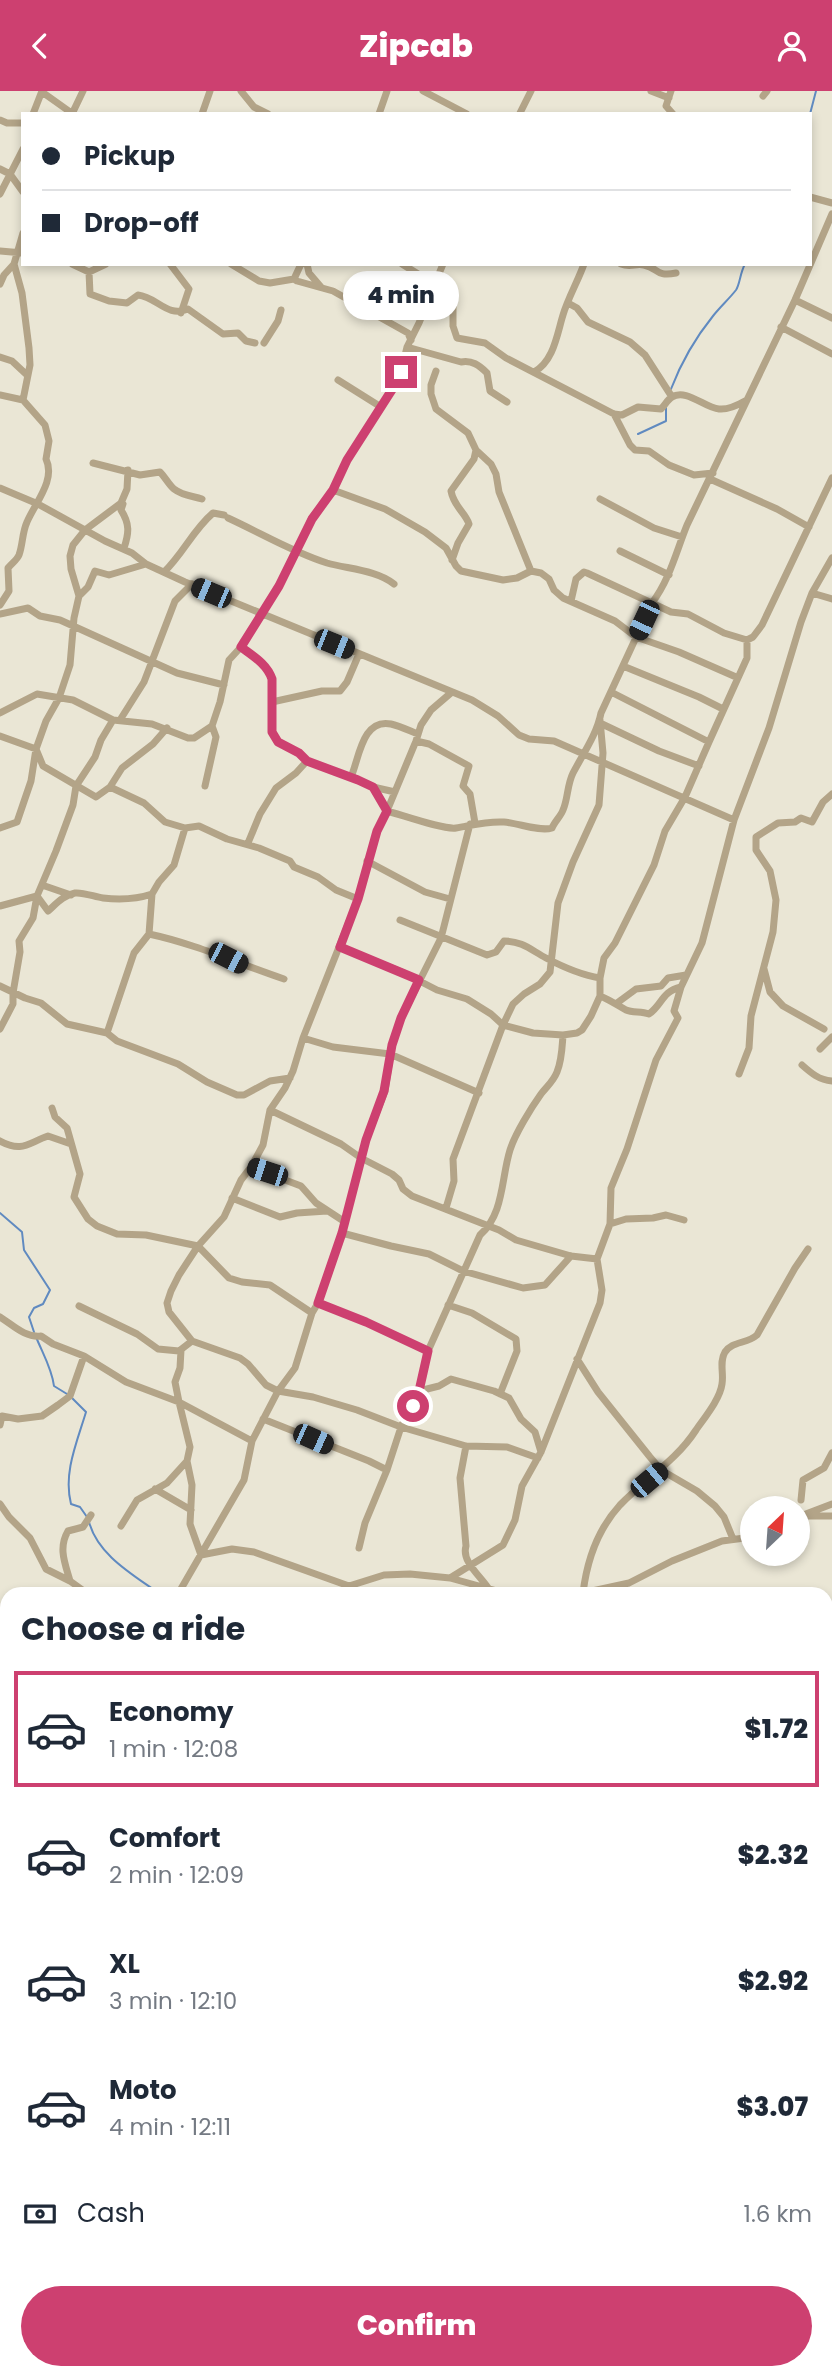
<!DOCTYPE html>
<html lang="en">
<head>
<meta charset="utf-8">
<style>
  :root { --surface:#fff; --page:#f6f6f7; --text:#1f2937; --muted:#747a83; --line:#e0e1e3; --accent:#cd4070 }
  body { margin:0; font-family:Poppins,sans-serif; background:var(--page); color:var(--text); height:100vh; display:flex; flex-direction:column; font-size:26px; white-space:nowrap }
  * { box-sizing:border-box; margin:0 }
  p { font-size:23px; color:var(--muted) }
  .icon { flex:none; width:38px; height:38px; fill:none; stroke:currentColor; stroke-width:2; stroke-linecap:round; stroke-linejoin:round }
  .map { position:relative; flex:1; overflow:hidden }
  .drawer { position:absolute; left:0px; top:1496px; width:833px; height:793px; display:flex; flex-direction:column; background:var(--surface); border-radius:21px 21px 0 0; box-shadow:0 4px 10px #0003 }
  .drawer>* { flex:none }
  .hud { position:absolute; left:21px; top:21px; width:791px; height:154px; border-radius:0px; box-shadow:0 4px 10px #0003; display:grid; align-content:center; height:154px; padding:0 21px; background:var(--surface) }
  .needle { width:46px; rotate:25deg }
  .controls { position:absolute; left:740px; top:1405px; display:grid; gap:14px }
  .controls a { display:grid; place-items:center; width:70px; height:70px; border-radius:50%; background:var(--surface); box-shadow:0 4px 10px #0003; font-size:35px }
  .end { position:absolute; width:32px; height:32px; margin:-16px; border:9px solid #cd4070; background:#fff; box-shadow:0 0 0 4px #fff }
  .from { border-radius:50% }
  .bubble { position:absolute; height:49px; border-radius:24px; background:var(--surface); box-shadow:0 4px 10px #0003; font-size:23px; font-weight:800; line-height:49px; text-align:center }
  .car { position:absolute; width:21px; height:42px; margin:-21px -10px; border-radius:9px; box-shadow:0 0 5px 2px #0007; background:linear-gradient(#222 24%,#8ab4d8 0 40%,#222 0 76%,#8ab4d8 0 86%,#222 0) }
  .hud b { display:flex; align-items:center; gap:24px; height:66px; font-size:26px }
  .hud b+b { border-top:2px solid var(--line) }
  .hud i { width:18px; height:18px; background:var(--text) }
  ul { padding:0; list-style:none }
  li { display:flex; align-items:center; gap:21px; height:116px; margin:0 14px 10px; padding:0 7px; border:4px solid transparent; border-radius:0px }
  li div { flex:1 }
  li b { display:block; font-size:26px }
  li em { font-style:normal; font-weight:800 }
  li.current { border-color:var(--accent) }
  li>.icon { width:63px; height:63px; stroke-width:1.5 }
  h2 { padding:0 21px; font-size:32px; line-height:84px }
  .pay { display:flex; align-items:center; gap:18px; height:77px; padding:0 21px; font-size:26px }
  .pay p { margin-inline-start:auto }
  .cta { display:flex; gap:14px; margin-top:auto; padding:14px 21px }
  .cta a { flex:1; height:80px; border-radius:42px; background:var(--accent); color:#fff; font-size:28px; font-weight:800; line-height:80px; text-align:center }
  header { display:flex; justify-content:space-between; align-items:center; height:91px; padding:0 21px; background:var(--accent); color:#fff; font-size:32px; font-weight:800 }
  .map>svg:first-child { display:block }
  .green { fill:#9ac697 }
  .lines { fill:none; stroke-linecap:round; stroke-linejoin:round }
  .stream { stroke:#608ac0; stroke-width:2 }
  .minor { stroke:#b3a488; stroke-width:7 }
  .major { stroke:#876d36; stroke-width:9 }
  .route { stroke:#cd4070; stroke-width:9 }
</style>
</head>
<body>
<header><svg class="icon" aria-label="back" viewBox="0 0 24 24"><path d="M15 5l-7 7 7 7"/></svg>Zipcab<svg class="icon" aria-label="person" viewBox="0 0 24 24"><circle cx="12" cy="8" r="4"/><path d="M4 21q1-7 8-7t8 7"/></svg></header>
<div class="map">
<svg width="832" height="2288" viewBox="0 0 832 2288">
  <rect width="100%" height="100%" fill="#eae6d5"/>
  <!-- green -->
  <path class="green" d="M 0,2257 L 7,2262 L 7,2282 L 36,2282 L 45,2288 L 0,2288 Z"/>
  <g class="lines">
    <!-- stream -->
    <path class="stream" d="M 810,23 L 816,0
      M 671,298 C 681,272 696,246 713,225 C 720,216 729,208 736,199 C 740,193 740,182 745,173
      M 638,343 L 666,330 L 666,317
      M 0,1122 L 22,1141 L 24,1159 L 50,1199 L 43,1213 L 34,1217 L 29,1226 L 34,1241
      M 36,1246 C 43,1263 52,1278 54,1295 L 67,1303
      M 71,1306 L 86,1321 C 77,1351 63,1382 71,1413 L 80,1416 L 87,1426
      M 89,1431 C 98,1464 132,1483 157,1501"/>
    <!-- minor -->
    <path class="minor" d="M 241,0 L 254,16 L 268,23
      M 423,0 L 467,23
      M 651,0 L 669,7
      M 671,0 L 666,15 L 673,23
      M 42,1 L 73,23
      M 763,5 L 767,0
      M 520,22 L 531,0
      M 33,23 L 42,0
      M 72,23 L 83,0
      M 202,23 L 210,0
      M 379,23 L 387,0
      M 0,29 L 7,32 L 23,32
      M 0,78 L 10,83 L 23,101
      M 0,103 L 23,58
      M 810,106 L 832,112
      M 0,160 L 23,162
      M 72,173 L 89,181 L 90,203 L 109,210 L 127,212 L 138,204 C 157,206 167,227 188,218 L 223,243 L 238,242 L 246,250 L 255,252
      M 170,173 L 189,198 L 181,222
      M 231,173 L 259,190 L 270,192 L 294,188 L 297,190 L 333,200 L 408,242 L 411,249
      M 307,173 L 309,182 L 321,196
      M 402,173 L 431,191 L 430,197
      M 621,173 C 631,177 635,172 644,174 C 659,177 655,186 676,182
      M 89,181 L 106,173
      M 294,188 L 301,173
      M 0,193 L 4,184 L 14,173 L 23,142
      M 453,208 L 453,235 L 457,247 L 485,252 L 506,267 L 614,323 L 622,324 L 638,316 L 661,318 C 665,314 668,308 672,306 C 686,297 705,317 719,318 C 728,319 738,314 745,310
      M 795,209 L 832,227
      M 568,212 L 577,217 L 588,231 L 630,251 L 645,264 L 672,306
      M 781,236 L 832,263
      M 264,252 L 278,230 L 281,219
      M 407,256 L 461,271 C 472,269 479,274 487,282 L 490,300 L 507,311
      M 0,266 L 12,270 L 27,284
      M 436,280 L 431,294 L 431,303 L 436,318 L 468,342 L 476,359 L 474,368 L 451,400 C 454,416 465,421 469,433 L 458,452 L 452,469
      M 534,281 C 554,270 557,243 563,224 C 568,207 578,190 584,173
      M 338,289 L 381,316
      M 0,304 L 23,309
      M 614,323 L 630,354 L 635,359 L 649,360 L 669,374 L 694,384 L 713,382
      M 476,359 L 491,373 L 496,383 L 499,401 L 531,480
      M 93,372 L 140,384 L 160,381 C 165,386 169,394 174,398 C 183,405 193,405 202,408
      M 710,388 L 777,418 L 809,436
      M 0,397 L 38,413 L 105,450 L 132,462 L 146,473 L 185,491 L 472,609 L 498,625 L 519,644 L 529,648 L 554,650 L 734,729
      M 333,399 L 385,418 L 425,441 L 446,457 L 456,475 L 461,480 L 503,489 L 517,487 L 531,480 L 541,482 L 549,488 L 554,499 L 563,507 L 615,530 L 636,546
      M 600,408 L 654,437 L 682,446
      M 123,413 L 121,419 C 130,433 129,442 124,457
      M 228,427 C 261,442 292,461 327,472 C 348,478 377,479 394,493
      M 620,460 L 669,484
      M 164,481 C 183,463 193,439 213,422 L 224,424
      M 812,502 L 832,508
      M 79,505 L 71,478 L 70,465 L 73,454 L 85,439 L 121,412 L 127,398 L 128,379
      M 571,510 L 576,488 L 584,481 L 587,482 L 671,521 L 688,523 L 724,542 L 747,549
      M 0,514 L 9,500 L 8,477 C 12,472 17,469 19,464 C 23,453 22,442 27,431 C 35,412 56,389 46,368 L 49,350 L 45,334 L 23,309 L 30,274 L 29,257 L 22,202 L 14,173
      M 0,523 L 28,517 L 40,525 L 60,529 L 177,582 L 224,594
      M 636,546 L 679,561 L 736,586
      M 241,556 C 253,565 267,573 272,588 L 272,641 L 278,651 L 299,662 L 307,670 L 358,689 L 373,696 L 387,720 C 402,724 444,739 456,737 C 473,734 486,730 504,731 C 518,732 540,741 552,737 C 555,730 561,725 563,719 C 568,708 567,694 573,682 C 583,663 597,643 601,622 L 652,512 C 670,488 676,461 687,434 L 795,209 L 832,123
      M 623,575 L 699,606 L 723,618
      M 611,601 L 709,651 L 747,567 L 747,549 L 753,546 L 762,534 L 832,387
      M 272,611 L 322,600 L 340,600 L 347,591 L 359,563
      M 0,622 L 37,603 L 73,609 L 113,629 L 152,633 L 188,647 L 194,647 L 212,635 L 220,611 L 229,569 L 241,556 L 279,495 L 312,427 L 333,399 L 347,369 L 395,294 L 401,281 L 407,256 L 419,232 L 443,173
      M 120,629 L 144,591 L 175,510 L 192,493
      M 600,632 L 659,660 L 699,675
      M 0,645 L 36,658 L 43,675 L 96,706 L 110,696 L 122,677 L 153,653 L 167,637
      M 416,650 L 429,653 L 469,675 L 463,695 L 470,703 L 475,732
      M 351,686 C 359,668 362,627 391,633 C 400,635 410,640 418,643
      M 205,695 L 216,646 L 212,635
      M 110,696 L 144,712 L 165,731 L 185,737 L 199,735 L 227,748 L 259,757 L 290,770 L 294,776 L 318,786 L 336,799 L 358,808
      M 373,696 L 395,701
      M 0,737 L 17,731 L 31,690 L 36,658 L 46,630 L 59,607 L 70,574 L 74,527 L 79,505 L 88,496 L 95,480 L 109,484 L 146,473
      M 248,752 L 260,723 L 276,697 L 296,682 L 307,670
      M 367,770 L 425,801 L 450,808
      M 42,794 L 71,804
      M 0,815 L 37,805 L 48,820 C 56,813 64,804 75,802 C 83,801 95,806 103,807 C 120,809 137,808 152,803 L 159,791 L 174,774 L 185,737
      M 400,829 L 487,864 L 496,861 L 504,850 C 522,850 531,859 546,867 C 563,876 581,884 600,887 L 600,905 C 610,909 617,914 626,919 C 633,922 641,920 649,923 C 663,913 661,901 681,896
      M 149,843 C 196,853 239,873 284,888
      M 340,856 L 404,882 L 437,899 L 467,908 L 491,923 L 503,934 L 533,942 L 563,944 L 577,942 L 582,939 L 591,925 L 600,905
      M 764,878 L 770,901 L 783,915 L 824,938
      M 600,887 L 604,867 L 615,852 L 654,774 L 665,740 L 685,706 L 709,651
      M 0,895 L 25,907 L 41,912 L 67,933 L 107,942 L 117,950 L 178,973 L 207,991 L 237,1004 L 244,1004 L 270,990 L 290,987
      M 617,912 L 636,898 L 661,895 L 668,887 L 686,884
      M 0,938 L 13,913 L 13,902 L 20,861 L 19,850 L 33,827 L 37,805 L 56,760 L 73,714 L 76,695 L 95,666 L 101,649 L 113,629
      M 107,942 L 134,862 L 149,843 L 152,803
      M 303,947 L 333,956 L 390,963 L 479,1002
      M 820,958 L 832,946
      M 802,974 C 811,982 819,989 832,990
      M 739,983 L 749,957 L 751,925 L 773,841 L 776,809 L 770,780 L 756,759 L 756,746 L 778,732 L 795,731 L 801,727 L 812,731 L 823,711 L 832,703
      M 52,1017 L 55,1026 L 67,1037 L 80,1083 L 74,1106 L 88,1128 L 97,1135 L 117,1143 L 146,1144 L 198,1155 L 229,1187 L 242,1191 L 270,1194 L 312,1222
      M 270,1019 L 341,1053 L 361,1067 L 392,1083 L 399,1089 L 403,1098 L 412,1105 L 499,1139 L 516,1149 L 571,1165 L 597,1168
      M 0,1050 C 22,1062 28,1052 48,1045 L 71,1053
      M 251,1076 L 301,1095 L 316,1112 L 345,1131
      M 232,1107 L 280,1126 L 297,1122 L 327,1120
      M 446,1117 L 454,1090 L 453,1068 L 503,934 L 513,913 L 524,903 L 540,893 L 550,881 L 558,812 L 573,771 L 599,714 L 603,662 L 600,629
      M 610,1133 L 626,1128 L 653,1127 L 666,1124 L 684,1129
      M 342,1142 L 391,1155 L 429,1163 L 463,1180 L 523,1197 L 545,1194 L 571,1165
      M 318,1212 L 366,1231 L 428,1260
      M 448,1214 L 472,1222 L 516,1248 L 517,1260 L 500,1303
      M 79,1215 L 137,1243 L 158,1258 L 179,1260 L 192,1250 L 240,1267 L 248,1273 L 266,1294 L 278,1300 L 313,1306 L 357,1319 L 401,1336 L 466,1355 L 507,1356 L 538,1367
      M 0,1226 C 13,1234 25,1247 41,1245 L 53,1253 L 84,1265 L 126,1291 L 179,1311 L 190,1356 L 187,1370 L 167,1392 L 137,1409 L 121,1435
      M 192,1250 L 169,1221 L 167,1212 L 171,1200 L 179,1184 L 198,1155 L 224,1126 L 241,1089 L 251,1076 L 263,1054 L 270,1019 L 285,997 L 293,980 L 303,947 L 358,808 L 377,740 L 387,720 L 416,650 L 421,634 L 431,619 L 452,601
      M 181,1259 L 180,1277 L 175,1291 L 179,1311 L 252,1350
      M 577,1268 L 598,1301 L 650,1366 L 661,1379 L 697,1400 L 715,1415 L 724,1426 L 733,1448
      M 419,1300 L 439,1295 L 451,1288 L 494,1300 L 509,1307 L 521,1328 L 535,1341 L 541,1361
      M 263,1328 L 369,1370 L 387,1379
      M 0,1334 L 2,1325 L 18,1328 L 42,1325 L 58,1314 L 70,1305 L 84,1265
      M 466,1355 L 460,1387 L 466,1455 C 461,1471 482,1486 490,1500
      M 187,1370 L 192,1394 L 190,1433 L 201,1464 L 232,1458 L 254,1461 L 349,1495
      M 155,1398 L 191,1419
      M 801,1409 L 803,1389 L 824,1377 L 832,1362
      M 0,1413 L 9,1426 L 30,1447 L 46,1478 L 70,1490 L 88,1503
      M 806,1425 L 832,1425
      M 798,1426 L 832,1413
      M 359,1457 L 365,1432 L 387,1379 L 401,1336 L 419,1300 L 428,1260 L 480,1144 C 504,1123 501,1088 510,1059 C 515,1043 531,1017 541,1003 C 547,995 553,991 557,981 C 562,969 562,957 563,944
      M 450,1487 L 508,1503
      M 70,1490 C 65,1472 58,1457 68,1440 L 83,1436 L 91,1424
      M 583,1502 L 629,1492 L 672,1470 L 722,1450 L 752,1446
      M 178,1503 L 244,1389 L 252,1350 L 278,1300 L 295,1277 L 312,1222 L 318,1212 L 342,1142 L 366,1049 L 385,1000 L 392,954 L 401,927 L 441,847 L 470,733
      M 345,1503 L 349,1495 L 384,1484 L 410,1483 L 450,1487 L 503,1454 L 515,1429 L 522,1395 L 541,1361 L 600,1212 L 602,1199 L 597,1168 L 610,1133 L 611,1097 L 627,1058 L 656,969 L 678,927 L 674,920 L 681,896 L 702,852 L 734,729 L 769,637 L 801,531 L 812,502 L 832,467
      M 571,1503 L 583,1502 C 587,1469 598,1438 620,1414 C 645,1388 676,1370 696,1339 C 705,1326 720,1308 722,1293 C 724,1282 719,1271 725,1261 C 732,1250 747,1253 757,1244 L 795,1177 L 808,1158
      M 0,1689 L 7,1693
      M 0,1773 L 7,1776
      M 0,1872 L 7,1875
      M 0,2010 L 7,2005
      M 0,2209 L 7,2204
      M 0,2269 L 7,2275
      M 17,2282 L 25,2288
      M 153,2282 L 164,2288
      M 383,2282 L 387,2288
      M 418,2282 L 424,2288
      M 495,2282 L 499,2288
      M 546,2282 L 549,2288
      M 586,2282 L 597,2288
      M 640,2282 L 641,2288
      M 696,2282 L 699,2288
      M 804,2282 L 812,2288
      M 230,2288 L 248,2282
      M 650,2288 L 655,2282"/>
    <!-- major -->
    <path class="major" d="M 0,1930 L 7,1931
      M 305,2282 L 306,2288"/>
  </g>
  <g class="lines">
    <!-- route -->
    <path class="route" d="M 401,281 L 395,294 L 347,369 L 333,399 L 312,428 L 279,495 L 241,556 C 253,565 267,573 272,588 L 272,641 L 278,651 L 299,662 L 307,670 L 358,689 L 373,696 L 387,720 L 377,740 L 358,808 L 340,856 L 419,889 L 401,927 L 392,954 L 384,1000 L 366,1049 L 342,1142 L 318,1212 L 366,1231 L 428,1260 L 419,1300 L 413,1315"/>
  </g>
</svg>
<div class="controls">
<a><svg class="needle" viewBox="-14 -14 28 28"><path d="M0-13l5 13h-10z" fill="#e53935"/><path d="M0 13l5-13h-10z" fill="#747a83"/></svg></a>
</div>
<i class="end from" style="left:413px;top:1315px"></i>
<i class="end" style="left:401px;top:281px"></i>
<div class="bubble" style="left:343px;top:180px;width:116px">4 min</div>
<i class="car" style="left:211px;top:502px;rotate:293deg"></i>
<i class="car" style="left:644px;top:529px;rotate:205deg"></i>
<i class="car" style="left:334px;top:553px;rotate:112deg"></i>
<i class="car" style="left:228px;top:867px;rotate:117deg"></i>
<i class="car" style="left:267px;top:1081px;rotate:288deg"></i>
<i class="car" style="left:313px;top:1348px;rotate:114deg"></i>
<i class="car" style="left:649px;top:1389px;rotate:50deg"></i>
<div class="hud">
<b><i class="from"></i>Pickup</b>
<b><i></i>Drop-off</b>
</div>
<section class="drawer">
<h2>Choose a ride</h2>
<ul>
<li class="current"><svg class="icon" aria-label="car" viewBox="0 0 24 24"><path d="M5 17H2v-5l4-1 3-4h7l3 4 3 1v5h-3M9 17h6M6 11h13"/><circle cx="7" cy="17" r="2"/><circle cx="17" cy="17" r="2"/></svg><div><b>Economy</b><p>1 min · 12:08</p></div><em>$1.72</em></li>
<li><svg class="icon" aria-label="car" viewBox="0 0 24 24"><path d="M5 17H2v-5l4-1 3-4h7l3 4 3 1v5h-3M9 17h6M6 11h13"/><circle cx="7" cy="17" r="2"/><circle cx="17" cy="17" r="2"/></svg><div><b>Comfort</b><p>2 min · 12:09</p></div><em>$2.32</em></li>
<li><svg class="icon" aria-label="car" viewBox="0 0 24 24"><path d="M5 17H2v-5l4-1 3-4h7l3 4 3 1v5h-3M9 17h6M6 11h13"/><circle cx="7" cy="17" r="2"/><circle cx="17" cy="17" r="2"/></svg><div><b>XL</b><p>3 min · 12:10</p></div><em>$2.92</em></li>
<li><svg class="icon" aria-label="car" viewBox="0 0 24 24"><path d="M5 17H2v-5l4-1 3-4h7l3 4 3 1v5h-3M9 17h6M6 11h13"/><circle cx="7" cy="17" r="2"/><circle cx="17" cy="17" r="2"/></svg><div><b>Moto</b><p>4 min · 12:11</p></div><em>$3.07</em></li>
</ul>
<div class="pay"><svg class="icon" aria-label="cash" viewBox="0 0 24 24"><path d="M3 7h18v10H3z"/><circle cx="12" cy="12" r="2"/></svg>Cash<p>1.6 km</p></div>
<div class="cta"><a>Confirm</a></div>
</section>
</div>
</body>
</html>
